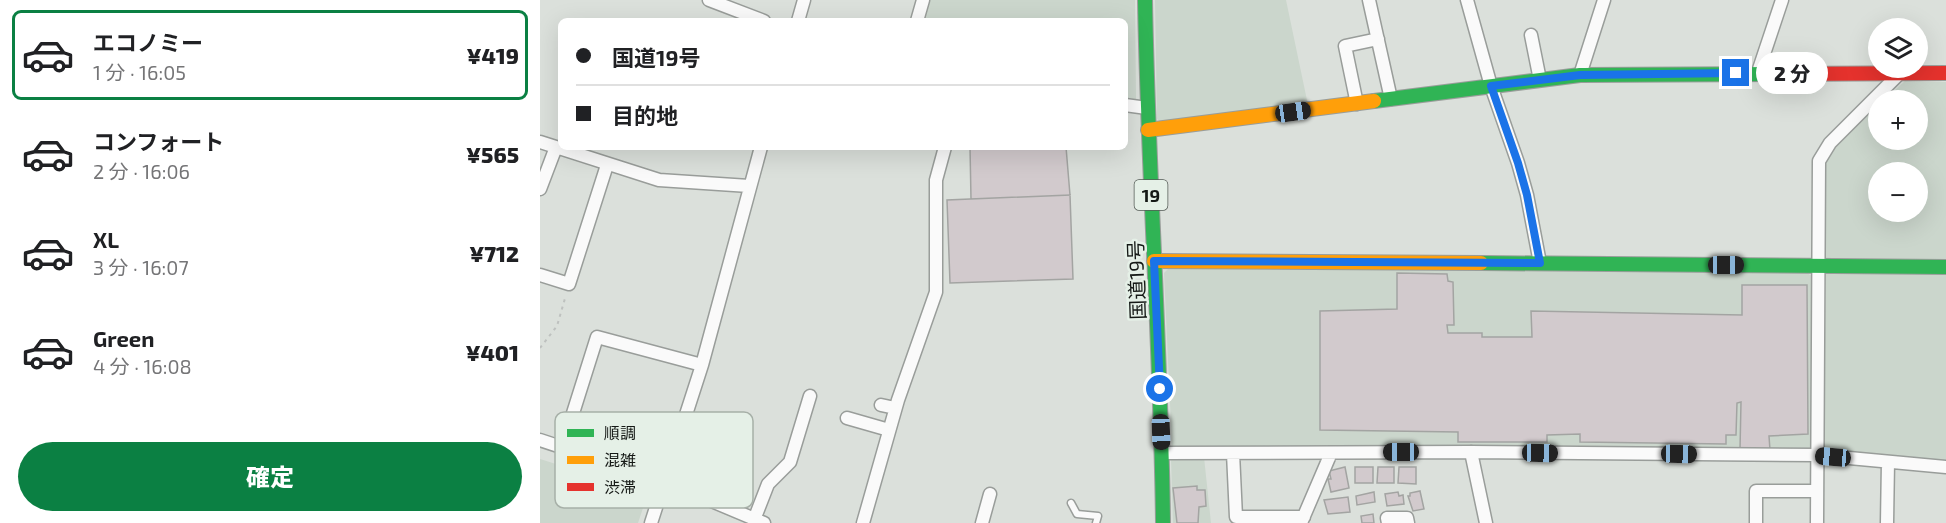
<!DOCTYPE html>
<html lang="ja">
<head>
<meta charset="utf-8">
<style>
  :root { --surface:#fff; --page:#f6f6f6; --text:#202124; --muted:#757577; --line:#e0e0e0; --accent:#0b8043 }
  body { margin:0; font-family:"Exo 2","Noto Sans JP",sans-serif; background:var(--page); color:var(--text); height:100vh; display:flex; flex-direction:column; font-size:22px; white-space:nowrap }
  * { box-sizing:border-box; margin:0 }
  p { font-size:20px; color:var(--muted) }
  .icon { flex:none; width:33px; height:33px; fill:none; stroke:currentColor; stroke-width:2; stroke-linecap:round; stroke-linejoin:round }
  .map { position:relative; flex:1; overflow:hidden }
  .side { display:flex; flex-direction:column; background:var(--surface); width:540px }
  .side>* { flex:none }
  .hud { position:absolute; left:18px; top:18px; width:570px; height:132px; border-radius:9px; box-shadow:0 6px 24px #0002; display:grid; align-content:center; height:132px; padding:0 18px; background:var(--surface) }
  .buttons { position:absolute; left:1328px; top:18px; display:grid; gap:12px }
  .buttons a { display:grid; place-items:center; width:60px; height:60px; border-radius:50%; background:var(--surface); box-shadow:0 6px 24px #0002; font-size:30px }
  .end { position:absolute; width:27px; height:27px; margin:-14px; border:8px solid #1a73e8; background:#fff; box-shadow:0 0 0 3px #fff }
  .from { border-radius:50% }
  .bubble { position:absolute; height:42px; border-radius:21px; background:var(--surface); box-shadow:0 6px 24px #0002; font-size:20px; font-weight:800; line-height:42px; text-align:center }
  .car { position:absolute; width:18px; height:36px; margin:-18px -9px; border-radius:8px; box-shadow:0 0 4px 2px #0007; background:linear-gradient(#222 24%,#8ab4d8 0 40%,#222 0 76%,#8ab4d8 0 86%,#222 0) }
  .hud b { display:flex; align-items:center; gap:21px; height:57px; font-size:22px }
  .hud b+b { border-top:2px solid var(--line) }
  .hud i { width:15px; height:15px; background:var(--text) }
  ul { padding:10px 0 0; list-style:none }
  li { display:flex; align-items:center; gap:18px; height:90px; margin:0 12px 9px; padding:0 6px; border:3px solid transparent; border-radius:9px }
  li div { flex:1 }
  li b { display:block; font-size:22px }
  li em { font-style:normal; font-weight:800 }
  li.active { border-color:var(--accent) }
  li>.icon { width:54px; height:54px; stroke-width:1.5 }
  .cta { display:flex; gap:12px; margin-top:auto; padding:12px 18px }
  .cta a { flex:1; height:69px; border-radius:36px; background:var(--accent); color:#fff; font-size:24px; font-weight:800; line-height:69px; text-align:center }
  main { display:flex; flex:1; min-height:0 }
  .map>svg:first-child { display:block }
  .built { fill:#cbd6cc; fill-rule:evenodd }
  .building { fill:#d2cacd; stroke:#a3a4a2; stroke-width:1.5 }
  .lines { fill:none; stroke-linecap:round; stroke-linejoin:round }
  .lane-casing { stroke:#999d9a; stroke-width:9 }
  .street-casing { stroke:#999d9a; stroke-width:15 }
  .fast-casing { stroke:#999d9a; stroke-width:16 }
  .slow-casing { stroke:#999d9a; stroke-width:16 }
  .jam-casing { stroke:#999d9a; stroke-width:16 }
  .path { stroke:#bec1bf; stroke-width:2; stroke-dasharray:3 4.5; stroke-linecap:butt }
  .lane { stroke:#fafafa; stroke-width:6 }
  .street { stroke:#fafafa; stroke-width:12 }
  .fast { stroke:#30b455; stroke-width:14 }
  .slow { stroke:#ff9f0a; stroke-width:14 }
  .jam { stroke:#e5322d; stroke-width:14 }
  .route { stroke:#1a73e8; stroke-width:8 }
  .labels { text-anchor:middle; dominant-baseline:central; stroke-width:5; stroke-linejoin:round; paint-order:stroke }
  .shield { fill:#e5f0e7; stroke:#535a55; stroke-width:1.5 }
  .shield-label { font-size:18px; font-weight:bold; fill:#151916 }
  .street-label { font-size:20px; fill:#151916; stroke:#e5f0e7 }
  .key { fill:#e5f0e7; stroke:#a7b0a8; stroke-width:1.5 }
  .key-label { font-size:16px; fill:#151916 }
</style>
</head>
<body>
<main>
<section class="side">
<ul>
<li class="active"><svg class="icon" aria-label="car" viewBox="0 0 24 24"><path d="M5 17H2v-5l4-1 3-4h7l3 4 3 1v5h-3M9 17h6M6 11h13"/><circle cx="7" cy="17" r="2"/><circle cx="17" cy="17" r="2"/></svg><div><b>エコノミー</b><p>1 分 · 16:05</p></div><em>¥419</em></li>
<li><svg class="icon" aria-label="car" viewBox="0 0 24 24"><path d="M5 17H2v-5l4-1 3-4h7l3 4 3 1v5h-3M9 17h6M6 11h13"/><circle cx="7" cy="17" r="2"/><circle cx="17" cy="17" r="2"/></svg><div><b>コンフォート</b><p>2 分 · 16:06</p></div><em>¥565</em></li>
<li><svg class="icon" aria-label="car" viewBox="0 0 24 24"><path d="M5 17H2v-5l4-1 3-4h7l3 4 3 1v5h-3M9 17h6M6 11h13"/><circle cx="7" cy="17" r="2"/><circle cx="17" cy="17" r="2"/></svg><div><b>XL</b><p>3 分 · 16:07</p></div><em>¥712</em></li>
<li><svg class="icon" aria-label="car" viewBox="0 0 24 24"><path d="M5 17H2v-5l4-1 3-4h7l3 4 3 1v5h-3M9 17h6M6 11h13"/><circle cx="7" cy="17" r="2"/><circle cx="17" cy="17" r="2"/></svg><div><b>Green</b><p>4 分 · 16:08</p></div><em>¥401</em></li>
</ul>
<div class="cta"><a>確定</a></div>
</section>
<div class="map">
<svg width="1406" height="523" viewBox="0 0 1406 523">
  <rect width="100%" height="100%" fill="#dbe0db"/>
  <!-- built -->
  <path class="built" d="M 387,0 L 595,0 L 596,99 L 585,100 L 585,21 L 381,21 Z
    M 615,0 L 746,0 L 768,105 L 621,122 L 617,119 Z
    M 1365,81 L 1406,82 L 1406,260 L 1285,259 L 1284,165 L 1294,145 L 1338,106 L 1338,140 L 1377,140 L 1377,100 L 1344,100 ZM 1338,172 L 1377,172 L 1377,212 L 1338,212 Z
    M 628,269 L 1266,272 L 1273,277 L 1272,451 L 632,447 L 624,273 Z
    M 1286,273 L 1406,274 L 1406,461 L 1283,451 Z
    M 664,457 L 671,523 L 633,523 L 631,459 Z
    M 0,459 L 108,493 L 98,523 L 0,523 Z"/>
  <!-- building -->
  <path class="building" d="M 430,147 L 526,147 L 530,195 L 431,199 Z
    M 530,195 L 533,279 L 410,283 L 407,200 Z
    M 857,273 L 907,274 L 908,281 L 913,282 L 914,325 L 907,325 L 908,333 L 942,333 L 942,337 L 992,337 L 991,311 L 1202,315 L 1202,285 L 1267,285 L 1268,434 L 1229,436 L 1230,450 L 1200,450 L 1201,402 L 1197,403 L 1196,435 L 1186,435 L 1186,444 L 1040,442 L 1040,434 L 1007,435 L 1007,442 L 918,442 L 918,432 L 780,430 L 780,311 L 857,309 Z
    M 805,467 L 809,488 L 791,492 L 788,479 L 791,479 L 789,471 Z
    M 815,467 L 833,467 L 833,483 L 815,483 Z
    M 838,467 L 854,467 L 854,483 L 837,483 Z
    M 859,467 L 876,467 L 876,484 L 858,483 Z
    M 657,486 L 657,490 L 665,490 L 666,506 L 659,507 L 658,523 L 637,523 L 633,488 Z
    M 880,491 L 884,509 L 873,511 L 868,496 L 870,496 L 870,493 Z
    M 834,492 L 835,502 L 817,505 L 816,496 Z
    M 858,492 L 859,496 L 863,495 L 864,504 L 847,506 L 845,494 Z
    M 808,497 L 810,512 L 788,514 L 784,500 Z
    M 833,514 L 834,523 L 822,523 L 821,516 Z"/>
  <g class="lines">
    <defs>
      <path id="lane" d="M 531,503 L 537,514 L 558,516 L 556,523"/>
      <path id="street" d="M 169,0 L 224,21
        M 829,0 L 851,99
        M 927,0 L 951,86 L 978,163 L 987,195 L 1000,263
        M 258,21 L 264,0
        M 377,21 L 383,0
        M 991,35 L 1000,80
        M 1218,72 L 1242,0
        M 1040,75 L 1064,0
        M 817,104 L 805,46 L 838,39
        M 585,105 L 607,108
        M 0,142 L 119,180 L 209,186
        M 0,189 L 16,147
        M 0,275 L 29,284 L 67,165
        M 341,405 L 355,408
        M 307,418 L 349,430
        M 0,440 L 124,481 L 224,523
        M 22,448 L 57,337 L 162,365
        M 931,452 L 946,523
        M 622,453 L 931,452 L 1277,455 L 1406,467
        M 693,453 L 696,517 L 764,517
        M 214,520 L 228,484 L 250,462 L 270,396
        M 111,523 L 162,365 L 221,147
        M 323,523 L 358,400 L 396,292 L 396,180 L 405,147
        M 442,523 L 450,494
        M 761,523 L 791,453
        M 848,523 L 847,518 L 867,518 L 868,523
        M 1216,523 L 1216,491 L 1277,491
        M 1277,523 L 1279,161 L 1290,143 L 1361,72
        M 1347,523 L 1348,462"/>
      <path id="fast" d="M 605,0 C 608,174 621,349 623,523
        M 834,101 L 1040,75 L 1242,74
        M 941,263 L 1406,267"/>
      <path id="slow" d="M 608,130 L 834,101
        M 614,261 L 941,263"/>
      <path id="jam" d="M 1242,74 L 1406,73"/>
    </defs>
    <!-- lane casing -->
    <use href="#lane" class="lane-casing"/>
    <!-- street casing -->
    <use href="#street" class="street-casing"/>
    <!-- fast casing -->
    <use href="#fast" class="fast-casing"/>
    <!-- slow casing -->
    <use href="#slow" class="slow-casing"/>
    <!-- jam casing -->
    <use href="#jam" class="jam-casing"/>
    <!-- path -->
    <path class="path" d="M 0,348 L 17,326 L 26,295"/>
    <!-- lane -->
    <use href="#lane" class="lane"/>
    <!-- street -->
    <use href="#street" class="street"/>
    <!-- fast -->
    <use href="#fast" class="fast"/>
    <!-- slow -->
    <use href="#slow" class="slow"/>
    <!-- jam -->
    <use href="#jam" class="jam"/>
  </g>
  <g class="lines">
    <!-- route -->
    <path class="route" d="M 620,389 L 614,261 L 1000,263 L 987,195 L 978,163 L 951,86 L 1040,75 L 1196,73"/>
  </g>
  <g class="labels">
    <!-- shield labels -->
    <rect class="shield" x="594.5" y="180" width="33" height="30" rx="4.5"/>
    <g class="shield-label">
      <text x="611" y="195">19</text>
    </g>
    <!-- street labels -->
    <g class="street-label">
      <text transform="translate(596 280) rotate(-92)">国道19号</text>
    </g>
  </g>
  <!-- legend -->
  <rect x="15" y="412" width="198" height="96" rx="9" class="key"/>
  <rect x="27" y="429" width="27" height="8" fill="#30b455"/>
  <rect x="27" y="456" width="27" height="8" fill="#ff9f0a"/>
  <rect x="27" y="483" width="27" height="8" fill="#e5322d"/>
  <g class="key-label">
    <text x="64" y="439">順調</text>
    <text x="64" y="466">混雑</text>
    <text x="64" y="493">渋滞</text>
  </g>
</svg>
<div class="buttons">
<a><svg class="icon" aria-label="layers" viewBox="0 0 24 24"><path d="M12 4l9 5-9 5-9-5zM3 14l9 5 9-5"/></svg></a>
<a>+</a>
<a>−</a>
</div>
<i class="end from" style="left:620px;top:389px"></i>
<i class="end" style="left:1196px;top:73px"></i>
<div class="bubble" style="left:1216px;top:52px;width:72px">2 分</div>
<i class="car" style="left:753px;top:112px;rotate:82deg"></i>
<i class="car" style="left:1186px;top:265px;rotate:90deg"></i>
<i class="car" style="left:621px;top:432px;rotate:178deg"></i>
<i class="car" style="left:861px;top:452px;rotate:270deg"></i>
<i class="car" style="left:1000px;top:453px;rotate:91deg"></i>
<i class="car" style="left:1139px;top:454px;rotate:91deg"></i>
<i class="car" style="left:1293px;top:457px;rotate:275deg"></i>
<div class="hud">
<b><i class="from"></i>国道19号</b>
<b><i></i>目的地</b>
</div>
</div>
</main>
</body>
</html>
